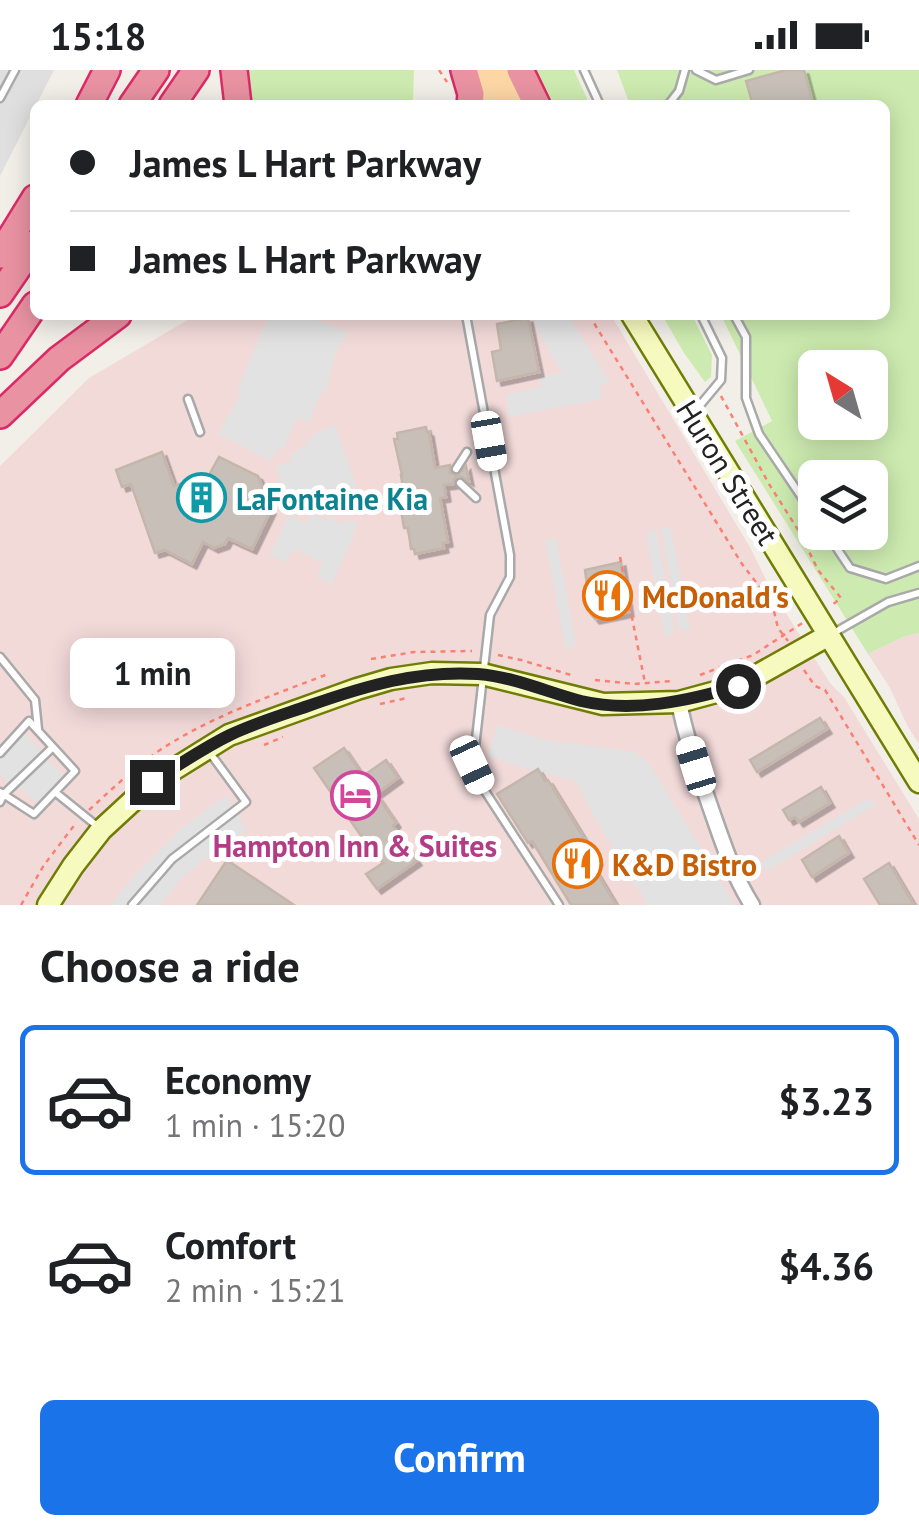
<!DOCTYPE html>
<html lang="en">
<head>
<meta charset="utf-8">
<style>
  :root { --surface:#fff; --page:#f6f6f6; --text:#202124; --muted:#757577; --line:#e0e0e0; --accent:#1a73e8 }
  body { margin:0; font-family:"PT Sans",sans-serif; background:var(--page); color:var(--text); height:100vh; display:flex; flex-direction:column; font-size:38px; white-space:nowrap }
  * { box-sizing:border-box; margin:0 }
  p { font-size:32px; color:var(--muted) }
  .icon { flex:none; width:55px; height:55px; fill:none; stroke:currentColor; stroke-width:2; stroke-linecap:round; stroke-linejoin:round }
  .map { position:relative; height:835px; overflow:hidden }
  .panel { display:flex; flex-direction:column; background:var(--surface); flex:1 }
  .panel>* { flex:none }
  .banner { position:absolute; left:30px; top:30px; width:860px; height:220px; border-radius:15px; box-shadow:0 5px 25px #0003; display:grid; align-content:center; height:220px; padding:0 40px; background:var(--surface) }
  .needle { width:65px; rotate:323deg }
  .controls { position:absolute; left:798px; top:280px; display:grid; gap:20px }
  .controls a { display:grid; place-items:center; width:90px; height:90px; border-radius:15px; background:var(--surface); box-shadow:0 5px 25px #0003; font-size:50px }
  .end { position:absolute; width:45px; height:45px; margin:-22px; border:12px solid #222; background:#fff; box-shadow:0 0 0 5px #fff }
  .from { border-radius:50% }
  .bubble { position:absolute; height:70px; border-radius:15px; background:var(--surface); box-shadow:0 5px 25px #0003; font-size:32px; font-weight:800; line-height:70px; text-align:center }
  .car { position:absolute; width:30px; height:60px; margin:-30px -15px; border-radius:12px; box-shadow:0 0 8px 2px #0007; background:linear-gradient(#fff 24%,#345 0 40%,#fff 0 76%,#345 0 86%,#fff 0) }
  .banner b { display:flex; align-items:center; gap:35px; height:95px; font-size:38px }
  .banner b+b { border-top:2px solid var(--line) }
  .banner i { width:25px; height:25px; background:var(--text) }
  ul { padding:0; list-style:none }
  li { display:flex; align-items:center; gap:30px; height:150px; margin:0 20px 15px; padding:0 20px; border:5px solid transparent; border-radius:15px }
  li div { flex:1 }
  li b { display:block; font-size:38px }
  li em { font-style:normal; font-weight:800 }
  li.on { border-color:var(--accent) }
  li>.icon { width:90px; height:90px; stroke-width:1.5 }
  h2 { padding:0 40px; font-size:45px; line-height:120px }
  .cta { display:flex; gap:20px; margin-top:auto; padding:20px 40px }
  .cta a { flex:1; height:115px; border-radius:15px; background:var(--accent); color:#fff; font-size:40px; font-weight:800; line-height:115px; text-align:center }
  .status { display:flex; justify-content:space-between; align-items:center; height:70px; padding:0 50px; background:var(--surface); direction:ltr }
  .status svg { height:28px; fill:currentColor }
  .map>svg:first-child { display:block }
  .residential { fill:#e0dfdf }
  .commercial { fill:#f2dad9 }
  .grass { fill:#cdebb0; fill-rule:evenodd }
  .parking { fill:#e2e2e2 }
  .building { fill:#c7bfb8; stroke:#c4b6ab; stroke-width:2.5; filter:url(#shadow) }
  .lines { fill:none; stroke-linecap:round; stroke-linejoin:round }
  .lane-casing { stroke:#a9a9a9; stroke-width:11 }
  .street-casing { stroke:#a9a9a9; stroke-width:19 }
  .secondary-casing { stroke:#707d05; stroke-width:25 }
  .primary-casing { stroke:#a06b00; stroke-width:25 }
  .highway-casing { stroke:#dc2a67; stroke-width:30 }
  .path { stroke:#fa8072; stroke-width:2.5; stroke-dasharray:5 5; stroke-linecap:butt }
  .lane { stroke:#fff; stroke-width:6 }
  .street { stroke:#fff; stroke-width:14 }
  .secondary { stroke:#f7fabf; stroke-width:20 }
  .primary { stroke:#fcd6a4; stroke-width:20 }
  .highway { stroke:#e892a2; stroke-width:25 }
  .route { stroke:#222; stroke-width:12 }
  .labels { text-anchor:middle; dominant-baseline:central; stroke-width:10; stroke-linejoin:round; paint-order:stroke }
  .street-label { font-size:30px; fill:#222; stroke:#fff }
  .culture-label { font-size:30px; font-weight:bold; fill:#0d838f; stroke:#fff; text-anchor:start }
  .food-label { font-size:30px; font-weight:bold; fill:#c56008; stroke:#fff; text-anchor:start }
  .hotel-label { font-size:30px; font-weight:bold; fill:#b23c85; stroke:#fff }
</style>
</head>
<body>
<div class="status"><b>15:18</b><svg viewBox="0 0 49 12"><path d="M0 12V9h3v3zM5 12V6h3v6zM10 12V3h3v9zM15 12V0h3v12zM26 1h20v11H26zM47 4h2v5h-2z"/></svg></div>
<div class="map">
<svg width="919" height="835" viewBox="0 0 919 835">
  <defs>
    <filter id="shadow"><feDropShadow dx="4.5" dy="4.5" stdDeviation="0" flood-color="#0004"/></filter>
  </defs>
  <rect width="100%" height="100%" fill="#f2efe9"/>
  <!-- residential -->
  <path class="residential" d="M 0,0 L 54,0 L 0,106 Z"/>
  <!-- commercial -->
  <path class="commercial" d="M 196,245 L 611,245 L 751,479 L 769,516 L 830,613 L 844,627 L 919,749 L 919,835 L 0,835 L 0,396 L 89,308 Z
    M 919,563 L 919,674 L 907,655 L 890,618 L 868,584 L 903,567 Z"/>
  <!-- grass -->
  <path class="grass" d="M 244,0 L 414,0 L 413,32 L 412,35 L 249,35 Z
    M 536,0 L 574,0 L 590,35 L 553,35 Z
    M 617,0 L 919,0 L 919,563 L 903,567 L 868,584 L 735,371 L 772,351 L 721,245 L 885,245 L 885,35 L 630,35 ZM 815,298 L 870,298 L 870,352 L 815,352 ZM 815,408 L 870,408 L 870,462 L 815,462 Z
    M 662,245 L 692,245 L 712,285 L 711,307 L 705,312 L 684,283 Z"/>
  <!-- parking -->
  <path class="parking" d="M 269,245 L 306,245 L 348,263 L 335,284 L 326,320 L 330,324 L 322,320 L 309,353 L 297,347 L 284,379 L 279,377 L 271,391 L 218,364 L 242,321 L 238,318 Z
    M 529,245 L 568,245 L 609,311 L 600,317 L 602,329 L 509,347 L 506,325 L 541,317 L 539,308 L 562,302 L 535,257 L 532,246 Z
    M 335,355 L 360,429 L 327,438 L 324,434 L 309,438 L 307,432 L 290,436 L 276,397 L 292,390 L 290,384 L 305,376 L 306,371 L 320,361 Z
    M 290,443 L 306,455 L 310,444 L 325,450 L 328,446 L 343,455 L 344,450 L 358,454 L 332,514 L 317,507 L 323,493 L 294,479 L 285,492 L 270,485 Z
    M 661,456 L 671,459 L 690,563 L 679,558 Z
    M 656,458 L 674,560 L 665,569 L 646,464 Z
    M 556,468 L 576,576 L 566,580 L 545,470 Z
    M 497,655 L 545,670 L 635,682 L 649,693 L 735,835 L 648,835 L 592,743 L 576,711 L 527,699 L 488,686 Z
    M 21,659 L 45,684 L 44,686 L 67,709 L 41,737 L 16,713 L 12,716 L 0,705 L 0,683 Z
    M 226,725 L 247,760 L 200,793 L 182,808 L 160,835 L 110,835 L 134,806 L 183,757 Z
    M 867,729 L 877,734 L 769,800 L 758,794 Z"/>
  <!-- building -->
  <path class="building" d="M 786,0 L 804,0 L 812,30 L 792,35 L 753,35 L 746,11 Z
    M 528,248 L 539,302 L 497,311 L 492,282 L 501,280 L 497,254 Z
    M 426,357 L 427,362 L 429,362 L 435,398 L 450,395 L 450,403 L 457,406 L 466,396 L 469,411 L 459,406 L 454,409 L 453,414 L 444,415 L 446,427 L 440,428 L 448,472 L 443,473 L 444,478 L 415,484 L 414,479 L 411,479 L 408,458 L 404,458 L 399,427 L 404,426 L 401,405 L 402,405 L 394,369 L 398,369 L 397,363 Z
    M 162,382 L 174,416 L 195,409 L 200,421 L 219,387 L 258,406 L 271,440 L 252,479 L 228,468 L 225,474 L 214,478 L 203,472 L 192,494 L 165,480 L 155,483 L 131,414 L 122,417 L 116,400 Z
    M 621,492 L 629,542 L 595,549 L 591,544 L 585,500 Z
    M 820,648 L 827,659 L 757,702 L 750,690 Z
    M 344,678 L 363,706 L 386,690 L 398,708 L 376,724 L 396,753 L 393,756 L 417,791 L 377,819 L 366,804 L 383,793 L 369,771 L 366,773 L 314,698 Z
    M 538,699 L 545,711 L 548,710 L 598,791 L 592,795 L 616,835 L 571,835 L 532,771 L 528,773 L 497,724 Z
    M 821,717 L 830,733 L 799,752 L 795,747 L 789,750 L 783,740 Z
    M 839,766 L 849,783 L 812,807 L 802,790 Z
    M 227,790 L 294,835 L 197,835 Z
    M 889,793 L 914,835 L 880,835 L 864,809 Z"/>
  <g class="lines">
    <defs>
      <path id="lane" d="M 584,0 L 600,35
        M 696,0 L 716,10 L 749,0
        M 0,28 L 15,0
        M 668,35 L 679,21 L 685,0
        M 466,245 L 510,485 L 510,507 L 490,545 L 473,695 L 483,718 L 559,835
        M 734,245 L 746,267 L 746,328 L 759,364 L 815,447
        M 188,329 L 200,362
        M 696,340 L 721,310 L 722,288 L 701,245
        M 456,399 L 467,382
        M 460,413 L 476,428
        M 826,462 L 850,498 L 886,509 L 919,496
        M 830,565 L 888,532 L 919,523
        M 0,587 L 35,630 L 38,659
        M 0,683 L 29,651 L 75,701 L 34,744 L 0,722
        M 55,722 L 97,756
        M 0,732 L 4,724 L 53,677
        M 132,835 L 172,789 L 246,732 L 210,683"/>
      <path id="street" d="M 679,632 C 686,669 699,704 711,739 C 723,773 733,805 752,835"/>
      <path id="secondary" d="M 632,245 L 919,712
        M 48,835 L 73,796 L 101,760 L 152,713 L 229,665 L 357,619 L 391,609 L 432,603 L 482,604 L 603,634 L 679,632 L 738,616 L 829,565"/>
      <path id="primary" d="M 475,0 L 495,35
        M 496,0 L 517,35"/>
      <path id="highway" d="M 234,0 L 238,35
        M 464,0 L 471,24 L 470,35
        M 520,0 L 537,35
        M 89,35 L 107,0
        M 132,35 L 156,0
        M 172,35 L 196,0
        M 0,185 L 35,128
        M 0,224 L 35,173
        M 0,286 L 35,235
        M 0,345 L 59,289 L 118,245"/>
    </defs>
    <!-- lane casing -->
    <use href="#lane" class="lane-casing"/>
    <!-- street casing -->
    <use href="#street" class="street-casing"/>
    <!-- secondary casing -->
    <use href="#secondary" class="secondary-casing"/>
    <!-- primary casing -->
    <use href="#primary" class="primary-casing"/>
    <!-- highway casing -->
    <use href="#highway" class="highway-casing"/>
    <!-- path -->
    <path class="path" d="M 439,0 L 447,12
      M 589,245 L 742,494 L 772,533 L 778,558 L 788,571
      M 721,326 L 769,414 L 800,463 L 818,500 L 841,528 L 832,535
      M 620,487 L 645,613
      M 498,585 L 521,590 L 571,605
      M 371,589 L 414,582 L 472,581
      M 804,600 L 815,616 L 825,620 L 919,775
      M 700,605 L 753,585 L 804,552
      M 595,610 L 634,614 L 672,611
      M 380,634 L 407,628
      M 264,675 L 283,667
      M 89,740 C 112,719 134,698 160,680 C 212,646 271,626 328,604
      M 21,835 L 44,795 L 76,753"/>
    <!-- lane -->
    <use href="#lane" class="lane"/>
    <!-- street -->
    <use href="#street" class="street"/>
    <!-- secondary -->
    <use href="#secondary" class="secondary"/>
    <!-- primary -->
    <use href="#primary" class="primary"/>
    <!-- highway -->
    <use href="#highway" class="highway"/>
  </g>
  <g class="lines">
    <!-- route -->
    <path class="route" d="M 152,712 C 177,696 203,678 230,665 C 255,653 282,645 308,636 C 365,616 418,600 478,604 C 514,607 547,622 581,631 C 633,643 688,631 738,616"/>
  </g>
  <!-- icons -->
  <defs>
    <symbol id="building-ring" viewBox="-11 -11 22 22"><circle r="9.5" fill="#fff" stroke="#0f9aa8" stroke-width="1.5"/><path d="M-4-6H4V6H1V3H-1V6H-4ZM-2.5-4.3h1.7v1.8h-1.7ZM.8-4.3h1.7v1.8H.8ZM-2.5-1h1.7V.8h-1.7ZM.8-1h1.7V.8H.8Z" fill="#0f9aa8"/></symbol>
    <symbol id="restaurant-ring" viewBox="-11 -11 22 22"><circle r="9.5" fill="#fff" stroke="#e8710a" stroke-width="1.5"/><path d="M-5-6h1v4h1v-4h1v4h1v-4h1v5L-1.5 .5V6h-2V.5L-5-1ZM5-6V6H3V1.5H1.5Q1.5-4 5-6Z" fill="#e8710a"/></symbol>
    <symbol id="hotel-ring" viewBox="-11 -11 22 22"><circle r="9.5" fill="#fff" stroke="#d1479c" stroke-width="1.5"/><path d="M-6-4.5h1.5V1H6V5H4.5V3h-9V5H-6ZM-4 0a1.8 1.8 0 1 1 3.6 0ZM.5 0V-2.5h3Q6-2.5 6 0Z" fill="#d1479c"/></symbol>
  </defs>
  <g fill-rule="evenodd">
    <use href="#building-ring" x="174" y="400" width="55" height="55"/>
    <use href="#restaurant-ring" x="580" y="498" width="55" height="55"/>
    <use href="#hotel-ring" x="328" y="698" width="55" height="55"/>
    <use href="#restaurant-ring" x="550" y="766" width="55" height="55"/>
  </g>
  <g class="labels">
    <!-- street labels -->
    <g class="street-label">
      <text transform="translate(728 402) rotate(58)">Huron Street</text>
    </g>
    <!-- culture labels -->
    <g class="culture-label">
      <text x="236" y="428">LaFontaine Kia</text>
    </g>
    <!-- food labels -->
    <g class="food-label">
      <text x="642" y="526">McDonald's</text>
      <text x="612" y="794">K&amp;D Bistro</text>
    </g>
    <!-- hotel labels -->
    <g class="hotel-label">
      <text x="355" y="775">Hampton Inn &amp; Suites</text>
    </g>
  </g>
</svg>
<div class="controls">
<a><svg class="needle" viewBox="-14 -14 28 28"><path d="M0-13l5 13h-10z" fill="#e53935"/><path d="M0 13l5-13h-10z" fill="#757577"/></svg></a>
<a><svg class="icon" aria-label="layers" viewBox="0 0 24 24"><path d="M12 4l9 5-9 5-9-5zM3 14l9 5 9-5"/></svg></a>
</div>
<i class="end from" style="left:738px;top:616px"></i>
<i class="end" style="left:152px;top:712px"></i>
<div class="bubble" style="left:70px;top:568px;width:165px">1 min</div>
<i class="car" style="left:489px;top:371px;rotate:170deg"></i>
<i class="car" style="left:472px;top:695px;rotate:155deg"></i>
<i class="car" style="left:696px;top:696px;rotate:343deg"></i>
<div class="banner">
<b><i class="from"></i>James L Hart Parkway</b>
<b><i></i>James L Hart Parkway</b>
</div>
</div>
<section class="panel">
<h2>Choose a ride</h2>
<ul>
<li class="on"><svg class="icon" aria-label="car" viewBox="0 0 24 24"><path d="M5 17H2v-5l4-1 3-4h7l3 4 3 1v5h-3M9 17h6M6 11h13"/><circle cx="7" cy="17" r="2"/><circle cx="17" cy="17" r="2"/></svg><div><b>Economy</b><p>1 min · 15:20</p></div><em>$3.23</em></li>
<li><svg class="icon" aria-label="car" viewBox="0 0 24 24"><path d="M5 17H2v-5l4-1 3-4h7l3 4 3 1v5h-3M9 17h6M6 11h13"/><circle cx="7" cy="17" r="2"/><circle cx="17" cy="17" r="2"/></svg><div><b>Comfort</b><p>2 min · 15:21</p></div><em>$4.36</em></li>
</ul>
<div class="cta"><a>Confirm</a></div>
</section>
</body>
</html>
